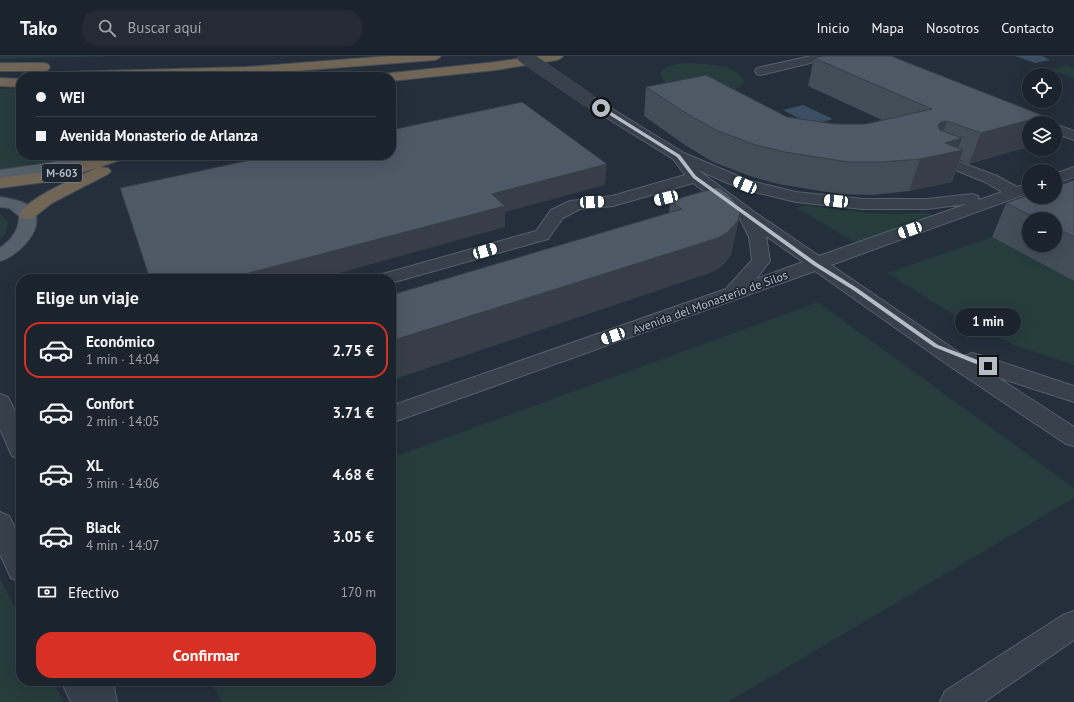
<!DOCTYPE html>
<html lang="es">
<head>
<meta charset="utf-8">
<style>
  :root { --surface:#1b232c; --page:#242b34; --text:#f1f3f6; --muted:#a0a4a9; --line:#394048; --accent:#d93025 }
  body { margin:0; font-family:"PT Sans",sans-serif; background:var(--page); color:var(--text); height:100vh; display:flex; flex-direction:column; font-size:15px; white-space:nowrap }
  * { box-sizing:border-box; margin:0 }
  p { font-size:13px; color:var(--muted) }
  .icon { flex:none; width:22px; height:22px; fill:none; stroke:currentColor; stroke-width:2; stroke-linecap:round; stroke-linejoin:round }
  .map { position:relative; flex:1; overflow:hidden }
  .sheet { position:absolute; left:16px; top:218px; width:380px; height:412px; display:flex; flex-direction:column; background:var(--surface); border-radius:16px; box-shadow:0 4px 16px #0002,0 0 0 1px var(--line) }
  .sheet>* { flex:none }
  .top-card { position:absolute; left:16px; top:16px; width:380px; height:88px; border-radius:16px; box-shadow:0 4px 16px #0002,0 0 0 1px var(--line); display:grid; align-content:center; height:88px; padding:0 20px; background:var(--surface) }
  .fabs { position:absolute; left:1022px; top:12px; display:grid; gap:8px }
  .fabs a { display:grid; place-items:center; width:40px; height:40px; border-radius:50%; background:var(--surface); box-shadow:0 4px 16px #0002,0 0 0 1px var(--line); font-size:20px }
  .end { position:absolute; width:18px; height:18px; margin:-9px; border:5px solid #b4bcc7; background:#111; box-shadow:0 0 0 2px #111 }
  .from { border-radius:50% }
  .bubble { position:absolute; height:28px; border-radius:14px; background:var(--surface); box-shadow:0 4px 16px #0002,0 0 0 1px var(--line); font-size:13px; font-weight:700; line-height:28px; text-align:center }
  .car { position:absolute; width:12px; height:24px; margin:-12px -6px; border-radius:5px; box-shadow:0 0 3px 1px #0007; background:linear-gradient(#fff 24%,#345 0 40%,#fff 0 76%,#345 0 86%,#fff 0) }
  .top-card b { display:flex; align-items:center; gap:14px; height:38px; font-size:15px }
  .top-card b+b { border-top:1px solid var(--line) }
  .top-card i { width:10px; height:10px; background:var(--text) }
  ul { padding:0; list-style:none }
  li { display:flex; align-items:center; gap:12px; height:56px; margin:0 8px 6px; padding:0 12px; border:2px solid transparent; border-radius:16px }
  li div { flex:1 }
  li b { display:block; font-size:15px }
  li em { font-style:normal; font-weight:700 }
  li.current { border-color:var(--accent) }
  li>.icon { width:36px; height:36px; stroke-width:1.5 }
  h2 { padding:0 20px; font-size:18px; line-height:48px }
  .pay { display:flex; align-items:center; gap:10px; height:44px; padding:0 20px; font-size:15px }
  .pay p { margin-inline-start:auto }
  .action { display:flex; gap:8px; margin-top:auto; padding:8px 20px }
  .action a { flex:1; height:46px; border-radius:16px; background:var(--accent); color:#fff; font-size:16px; font-weight:700; line-height:46px; text-align:center }
  header { display:flex; align-items:center; gap:24px; box-sizing:border-box; height:56px; padding:0 20px; background:var(--surface); border-bottom:1px solid var(--line) }
  header strong { font-size:19px }
  nav { display:flex; gap:22px; margin-inline-start:auto; font-size:14px }
  .search { width:280px; height:36px; background:var(--page); display:flex; align-items:center; gap:10px; box-sizing:border-box; padding:0 14px; border-radius:16px; color:var(--muted); font-size:15px }
  .map>svg:first-child { display:block }
  .green { fill:#273c3d }
  .water { fill:#3b4e63 }
  .lines { fill:none; stroke-linecap:round; stroke-linejoin:round }
  .minor-casing { stroke:#565f69; stroke-width:2 }
  .major-casing { stroke:#414a54; stroke-width:2 }
  .highway-casing { stroke:#434c56; stroke-width:2 }
  .minor { fill:#38414b; fill-rule:evenodd }
  .major { fill:#56606b; fill-rule:evenodd }
  .highway { fill:#716556; fill-rule:evenodd }
  .minor-bridge-casing { stroke:#565f69; stroke-width:14; stroke-linecap:butt }
  .minor-bridge { stroke:#38414b; stroke-width:14 }
  .wall { fill:#434d58; fill-rule:evenodd }
  .shaded-wall { fill:#373e47 }
  .building { fill:#4e5966; stroke:#373e47 }
  .route { fill:#b4bcc7 }
  .labels { text-anchor:middle; dominant-baseline:central; stroke-width:3.5; stroke-linejoin:round; paint-order:stroke }
  .shield { fill:#1d2630; stroke:#878f9a; stroke-width:1 }
  .shield-label { font-size:11px; font-weight:bold; fill:#b4bcc7 }
  .street-label { font-size:12px; fill:#b4bcc7; stroke:#1d2630 }
</style>
</head>
<body>
<header>
<strong>Tako</strong>
<div class="search"><svg class="icon" aria-label="search" viewBox="0 0 24 24"><circle cx="10" cy="10" r="6"/><path d="M15 15l6 6"/></svg>Buscar aquí</div>
<nav><a>Inicio</a><a>Mapa</a><a>Nosotros</a><a>Contacto</a></nav>
</header>
<div class="map">
<svg width="1074" height="646" viewBox="0 0 1074 646">
  <rect width="100%" height="100%" fill="#242f3b"/>
  <!-- green -->
  <path class="green" d="M 0,0 L 127,0 L 0,3 Z
    M 692,7 C 707,8 738,9 744,25 L 741,30 L 733,35 L 668,29 L 662,23 L 660,18 C 665,7 682,8 692,7 Z
    M 1067,9 L 1074,12 L 1074,22 L 1051,14 Z
    M 365,12 L 310,21 L 243,21 Z
    M 21,32 L 21,99 L 77,99 C 54,107 25,113 0,113 L 0,33 Z
    M 806,149 C 834,153 863,157 891,158 C 905,158 918,155 931,158 L 931,161 L 856,187 L 797,152 Z
    M 0,157 L 8,166 L 6,177 L 0,184 Z
    M 992,181 L 1074,225 L 1074,309 L 1014,289 L 956,260 L 887,217 Z
    M 818,246 L 1074,432 L 1074,442 L 728,646 L 222,646 L 210,625 L 391,625 L 391,402 Z
    M 0,523 L 21,563 L 21,625 L 53,625 L 64,646 L 0,646 Z"/>
  <!-- water -->
  <path class="water" d="M 1015,0 L 1042,0 L 1050,4 L 1035,7 Z
    M 803,49 L 833,63 L 811,69 L 783,54 Z"/>
  <g class="lines">
    <defs>
      <path id="minor" d="M 811,0 L 833,0 L 831,2 L 761,19 L 757,18 L 755,15 L 757,12 Z
        M 588,40 L 593,41 L 684,97 L 750,125 L 796,136 L 863,143 L 927,143 L 972,138 L 978,140 L 979,144 L 1002,136 L 985,126 L 931,104 L 929,101 L 931,98 L 936,97 L 997,120 L 1017,131 L 1029,127 L 1029,137 L 831,209 L 964,300 L 972,297 L 980,299 L 1074,330 L 1074,346 L 997,321 L 1074,371 L 1074,390 L 1066,388 L 951,311 L 815,215 L 391,367 L 391,350 L 726,233 L 752,204 L 749,181 L 739,161 L 693,127 L 613,150 L 580,153 L 563,162 L 548,183 L 391,227 L 391,223 L 377,223 L 379,219 L 536,175 L 551,154 L 570,145 L 612,140 L 685,119 L 673,103 L 583,47 L 581,44 L 583,41 ZM 698,114 L 739,132 L 796,146 L 863,153 L 927,153 L 967,148 L 819,200 L 753,155 ZM 766,180 L 803,206 L 756,223 L 770,205 Z
        M 1055,68 L 1074,75 L 1074,84 L 1055,77 Z
        M 1074,111 L 1074,121 L 1055,128 L 1055,118 Z
        M 0,338 L 8,341 L 21,367 L 21,403 L 12,400 L 0,373 Z
        M 0,456 L 9,460 L 21,484 L 21,526 L 11,522 L 0,498 Z
        M 1074,555 L 1074,584 L 984,646 L 940,646 L 945,635 L 1063,559 Z
        M 61,625 L 115,625 L 114,631 L 117,646 L 71,646 Z"/>
      <path id="major" d="M 83,99 L 104,99 C 95,112 18,121 0,124 L 0,114 L 49,107 Z
        M 0,141 C 11,143 30,145 35,157 C 43,176 16,201 0,205 L 0,192 C 12,183 19,175 19,160 L 9,152 L 0,151 Z"/>
      <path id="highway" d="M 390,0 L 441,0 L 439,2 L 435,4 L 246,19 L 162,21 L 21,21 L 23,18 L 27,17 L 246,11 Z
        M 535,0 L 563,0 L 561,2 L 557,4 L 496,14 L 391,25 L 391,21 L 385,21 L 387,18 L 391,17 L 496,6 Z
        M 0,7 L 44,7 L 48,8 L 50,11 L 48,14 L 44,15 L 0,15 Z
        M 0,22 L 21,23 L 21,31 L 0,30 Z
        M 106,99 L 128,99 L 126,102 L 100,111 L 108,112 L 111,115 L 108,118 L 52,147 L 33,162 L 27,163 L 21,162 L 19,158 C 31,140 76,122 97,112 L 46,126 L 0,132 L 0,122 L 46,116 Z"/>
    </defs>
    <!-- minor casing -->
    <use href="#minor" class="minor-casing"/>
    <!-- major casing -->
    <use href="#major" class="major-casing"/>
    <!-- highway casing -->
    <use href="#highway" class="highway-casing"/>
    <!-- minor -->
    <use href="#minor" class="minor"/>
    <!-- major -->
    <use href="#major" class="major"/>
    <!-- highway -->
    <use href="#highway" class="highway"/>
    <defs>
      <path id="minor-bridge" d="M 524,0 L 588,44"/>
    </defs>
    <!-- minor-bridge casing -->
    <use href="#minor-bridge" class="minor-bridge-casing"/>
    <!-- minor-bridge -->
    <use href="#minor-bridge" class="minor-bridge"/>
  </g>
  <!-- wall -->
  <path class="wall" d="M 814,2 L 1044,60 L 969,108 L 960,104 L 952,126 L 909,135 L 873,139 L 839,138 L 778,128 L 750,120 L 713,106 L 685,89 L 644,60 L 646,31 L 787,61 L 834,68 L 866,68 L 882,64 L 808,30 Z
    M 1074,124 L 1074,225 L 992,181 L 1006,147 ZM 1029,163 L 1055,163 L 1055,189 L 1029,189 Z
    M 670,145 L 740,157 L 731,199 L 722,210 L 712,216 L 391,324 L 391,239 L 669,157 Z"/>
  <!-- shaded-wall -->
  <path class="shaded-wall" d="M 1044,60 L 1041,67 L 1029,67 L 1029,91 L 969,108 L 981,77 Z
    M 947,65 L 937,96 L 938,69 L 941,66 Z
    M 962,82 L 957,95 L 963,94 L 952,126 L 909,135 L 920,103 L 945,87 Z
    M 607,108 L 605,129 L 505,156 L 505,171 L 318,223 L 226,223 L 492,138 Z
    M 740,157 L 731,199 L 722,210 L 712,216 L 391,324 L 391,285 Z"/>
  <!-- building -->
  <path class="building" d="M 823,0 L 891,0 L 1044,60 L 981,77 L 947,65 L 941,66 L 938,69 L 940,74 L 962,82 L 945,87 L 963,94 L 920,103 L 882,106 L 848,106 L 785,96 L 756,89 L 718,75 L 689,59 L 646,31 L 706,19 L 787,61 L 834,68 L 866,68 L 932,53 L 814,2 Z
    M 522,46 L 607,108 L 492,138 L 505,150 L 226,223 L 150,223 L 120,132 L 274,99 L 391,99 L 391,74 Z
    M 1074,124 L 1074,181 L 1055,171 L 1055,163 L 1038,163 L 1006,147 L 1029,139 L 1029,141 L 1055,141 L 1055,131 Z
    M 718,131 L 728,138 L 735,146 L 740,157 L 738,165 L 728,176 L 718,182 L 391,285 L 391,239 L 682,153 L 670,145 Z"/>
  <!-- route -->
  <path class="route" d="M 600,51 L 603,51 L 680,99 L 696,120 L 703,125 L 817,207 L 857,232 L 938,289 L 991,309 L 991,312 L 986,312 L 934,291 L 853,234 L 813,209 L 700,127 L 693,122 L 677,101 L 600,53 Z"/>
  <g class="labels">
    <!-- shield labels -->
    <rect class="shield" x="42" y="108" width="40" height="18" rx="3"/>
    <g class="shield-label">
      <text x="62" y="117">M-603</text>
    </g>
    <!-- street labels -->
    <g class="street-label">
      <text transform="translate(710 246) rotate(-20)">Avenida del Monasterio de Silos</text>
    </g>
  </g>
</svg>
<div class="fabs">
<a><svg class="icon" aria-label="locate" viewBox="0 0 24 24"><circle cx="12" cy="12" r="6"/><path d="M12 2v4M12 18v4M2 12h4M18 12h4"/></svg></a>
<a><svg class="icon" aria-label="layers" viewBox="0 0 24 24"><path d="M12 4l9 5-9 5-9-5zM3 14l9 5 9-5"/></svg></a>
<a>+</a>
<a>−</a>
</div>
<i class="end from" style="left:601px;top:52px"></i>
<i class="end" style="left:988px;top:310px"></i>
<div class="bubble" style="left:955px;top:252px;width:66px">1 min</div>
<i class="car" style="left:745px;top:129px;rotate:294deg"></i>
<i class="car" style="left:666px;top:142px;rotate:255deg"></i>
<i class="car" style="left:836px;top:145px;rotate:276deg"></i>
<i class="car" style="left:592px;top:146px;rotate:87deg"></i>
<i class="car" style="left:910px;top:174px;rotate:250deg"></i>
<i class="car" style="left:485px;top:195px;rotate:74deg"></i>
<i class="car" style="left:613px;top:280px;rotate:250deg"></i>
<div class="top-card">
<b><i class="from"></i>WEI</b>
<b><i></i>Avenida Monasterio de Arlanza</b>
</div>
<section class="sheet">
<h2>Elige un viaje</h2>
<ul>
<li class="current"><svg class="icon" aria-label="car" viewBox="0 0 24 24"><path d="M5 17H2v-5l4-1 3-4h7l3 4 3 1v5h-3M9 17h6M6 11h13"/><circle cx="7" cy="17" r="2"/><circle cx="17" cy="17" r="2"/></svg><div><b>Económico</b><p>1 min · 14:04</p></div><em>2.75 €</em></li>
<li><svg class="icon" aria-label="car" viewBox="0 0 24 24"><path d="M5 17H2v-5l4-1 3-4h7l3 4 3 1v5h-3M9 17h6M6 11h13"/><circle cx="7" cy="17" r="2"/><circle cx="17" cy="17" r="2"/></svg><div><b>Confort</b><p>2 min · 14:05</p></div><em>3.71 €</em></li>
<li><svg class="icon" aria-label="car" viewBox="0 0 24 24"><path d="M5 17H2v-5l4-1 3-4h7l3 4 3 1v5h-3M9 17h6M6 11h13"/><circle cx="7" cy="17" r="2"/><circle cx="17" cy="17" r="2"/></svg><div><b>XL</b><p>3 min · 14:06</p></div><em>4.68 €</em></li>
<li><svg class="icon" aria-label="car" viewBox="0 0 24 24"><path d="M5 17H2v-5l4-1 3-4h7l3 4 3 1v5h-3M9 17h6M6 11h13"/><circle cx="7" cy="17" r="2"/><circle cx="17" cy="17" r="2"/></svg><div><b>Black</b><p>4 min · 14:07</p></div><em>3.05 €</em></li>
</ul>
<div class="pay"><svg class="icon" aria-label="cash" viewBox="0 0 24 24"><path d="M3 7h18v10H3z"/><circle cx="12" cy="12" r="2"/></svg>Efectivo<p>170 m</p></div>
<div class="action"><a>Confirmar</a></div>
</section>
</div>
</body>
</html>
